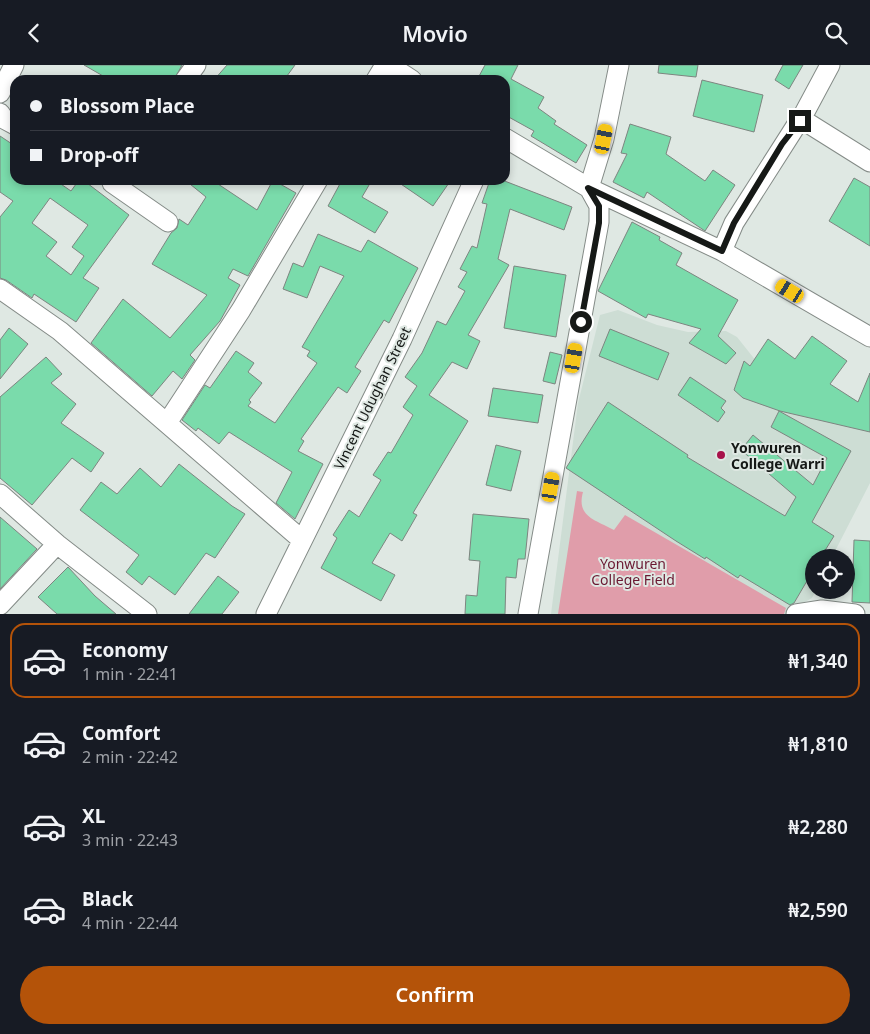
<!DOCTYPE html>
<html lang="en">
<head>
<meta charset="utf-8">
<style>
  :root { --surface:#171b24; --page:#20242c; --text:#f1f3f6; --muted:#9ea1a6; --line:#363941; --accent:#b45309 }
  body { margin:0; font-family:"Noto Sans",sans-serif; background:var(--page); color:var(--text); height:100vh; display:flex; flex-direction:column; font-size:19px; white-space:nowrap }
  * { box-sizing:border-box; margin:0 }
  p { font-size:16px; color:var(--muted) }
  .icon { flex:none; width:28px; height:28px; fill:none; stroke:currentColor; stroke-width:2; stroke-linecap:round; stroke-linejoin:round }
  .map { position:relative; height:549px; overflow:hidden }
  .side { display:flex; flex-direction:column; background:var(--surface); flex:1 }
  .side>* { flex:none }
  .hud { position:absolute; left:10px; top:10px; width:500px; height:110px; border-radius:15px; box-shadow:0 2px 8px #0003; display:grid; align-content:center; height:110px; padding:0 20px; background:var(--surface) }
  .controls { position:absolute; left:805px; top:484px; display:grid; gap:10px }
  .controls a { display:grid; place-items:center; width:50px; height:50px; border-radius:50%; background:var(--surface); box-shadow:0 2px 8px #0003; font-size:25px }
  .end { position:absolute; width:22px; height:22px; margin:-11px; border:6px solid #161917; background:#fff; box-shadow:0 0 0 2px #fff }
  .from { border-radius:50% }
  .car { position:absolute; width:15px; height:30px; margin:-15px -8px; border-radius:6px; box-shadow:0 0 4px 1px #0007; background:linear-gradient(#f5c518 24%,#345 0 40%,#f5c518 0 76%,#345 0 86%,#f5c518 0) }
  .hud b { display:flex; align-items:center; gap:18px; height:48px; font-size:19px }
  .hud b+b { border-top:1px solid var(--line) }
  .hud i { width:12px; height:12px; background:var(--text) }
  ul { padding:9px 0 0; list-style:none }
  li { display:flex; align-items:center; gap:15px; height:75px; margin:0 10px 8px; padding:0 10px; border:2px solid transparent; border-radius:15px }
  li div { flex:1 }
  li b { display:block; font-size:19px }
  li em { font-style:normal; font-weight:600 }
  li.on { border-color:var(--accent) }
  li>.icon { width:45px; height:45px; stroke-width:1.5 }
  .cta { display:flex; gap:10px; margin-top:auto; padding:10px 20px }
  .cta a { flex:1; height:58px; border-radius:30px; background:var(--accent); color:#fff; font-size:20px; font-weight:600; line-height:58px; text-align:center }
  header { display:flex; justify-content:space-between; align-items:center; height:65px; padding:0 20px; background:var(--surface); font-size:22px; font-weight:600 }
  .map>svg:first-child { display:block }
  .built { fill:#cdddd4 }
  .green { fill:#e09daa }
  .building { fill:#7adbab; stroke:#7d8580; fill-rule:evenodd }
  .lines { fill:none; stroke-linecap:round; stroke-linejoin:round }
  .minor-casing { stroke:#848b87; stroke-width:21 }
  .minor { stroke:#fff; stroke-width:19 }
  .route { stroke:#161917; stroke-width:6 }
  .poi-dot { fill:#a7124a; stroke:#dfe8e3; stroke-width:2 }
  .labels { text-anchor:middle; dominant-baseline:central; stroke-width:4; stroke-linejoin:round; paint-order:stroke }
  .street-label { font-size:14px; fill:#161917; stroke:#dfe8e3 }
  .poi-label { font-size:14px; font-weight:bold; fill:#161917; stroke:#dfe8e3; text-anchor:start }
  .park-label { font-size:14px; fill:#6a1831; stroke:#dfe8e3 }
</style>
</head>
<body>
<header><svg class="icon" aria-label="back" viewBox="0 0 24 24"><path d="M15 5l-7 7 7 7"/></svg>Movio<svg class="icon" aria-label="search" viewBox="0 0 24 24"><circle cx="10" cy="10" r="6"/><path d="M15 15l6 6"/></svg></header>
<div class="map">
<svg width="870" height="549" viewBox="0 0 870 549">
  <rect width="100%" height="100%" fill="#dfe8e3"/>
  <!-- built -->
  <path class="built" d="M 618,245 L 657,260 L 688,267 L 726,266 L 737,272 L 764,306 L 870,363 L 870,418 L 832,492 L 814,492 L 814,525 L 816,525 L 812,533 L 803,538 L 793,549 L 551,549 L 578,338 L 600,250 Z"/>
  <!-- green -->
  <path class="green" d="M 577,426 L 583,427 C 576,452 596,455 614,465 L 625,450 L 786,543 L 784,549 L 558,549 Z"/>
  <!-- building -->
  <path class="building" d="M 84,0 L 182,0 L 174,15 L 110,15 Z
    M 227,0 L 295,0 L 284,15 L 214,15 Z
    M 485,0 L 518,0 L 511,14 L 544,32 L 538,43 L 556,56 L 554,59 L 587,80 L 576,98 L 531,71 L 534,66 L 505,50 L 505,15 L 477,15 Z
    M 659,0 L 698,0 L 696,12 L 658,8 Z
    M 783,0 L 803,0 L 789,24 L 775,15 Z
    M 702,15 L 763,30 L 754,67 L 693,51 Z
    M 630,59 L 671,72 L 666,89 L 705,116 L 713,105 L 735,120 L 705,166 L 647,127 L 644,133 L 613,117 L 627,89 L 621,88 Z
    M 0,71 L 15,81 L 15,115 L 55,115 L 71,126 L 79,115 L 83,115 L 129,150 L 83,213 L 99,223 L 76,257 L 34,229 L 32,233 L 6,215 L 0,213 L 0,152 L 13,136 L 0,127 ZM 50,133 L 88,160 L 72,182 L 84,191 L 71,210 L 46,191 L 57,177 L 32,158 Z
    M 854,113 L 870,122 L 870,181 L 829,156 Z
    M 185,115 L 212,115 L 257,145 L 273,115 L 296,128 L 248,211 L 233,204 L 228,213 L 240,220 L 220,256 L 190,290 L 195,295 L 182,314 L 173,306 L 152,331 L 91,278 L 123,234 L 170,273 L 207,230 L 152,199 L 171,168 L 177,163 L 179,154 L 188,160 L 206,132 Z
    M 342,115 L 372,115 L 362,132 L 388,147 L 375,168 L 328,141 Z
    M 395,115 L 451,115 L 433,141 Z
    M 490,115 L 502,115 L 572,142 L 564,165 L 510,144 L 498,194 L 509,200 L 468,270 L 480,276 L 467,304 L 452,297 L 429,330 L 468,356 L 413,448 L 417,450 L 402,476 L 390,468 L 372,498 L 395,510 L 381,536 L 321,503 L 337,473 L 333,470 L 349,445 L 359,452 L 381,415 L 373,410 L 388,387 L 391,388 L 413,350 L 403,342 L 417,321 L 405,312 L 422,288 L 437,256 L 446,260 L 465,226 L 458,222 L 467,207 L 460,204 L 472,181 L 477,183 L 487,139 L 482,138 Z
    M 632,157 L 660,172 L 659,175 L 682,188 L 676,200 L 738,235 L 718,271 L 736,288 L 726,299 L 689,278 L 701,264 L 648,249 L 646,253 L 598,226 Z
    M 318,169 L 361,187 L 368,175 L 418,203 L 389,258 L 384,255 L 355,302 L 361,306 L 347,328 L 338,322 L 301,374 L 304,376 L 298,386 L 323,399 L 295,454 L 276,438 L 292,407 L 229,367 L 219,379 L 198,363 L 196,366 L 182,355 L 205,320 L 210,323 L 236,286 L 254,298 L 248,307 L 262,318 L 249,335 L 251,337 L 248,341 L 275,358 L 317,298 L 307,291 L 310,286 L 302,282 L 344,211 L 320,201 L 307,233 L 283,224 L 293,198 L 303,202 Z
    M 514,201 L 566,210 L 556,272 L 504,263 Z
    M 9,263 L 28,279 L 0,314 L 0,275 Z
    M 610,264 L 669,288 L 658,315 L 599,291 Z
    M 812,271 L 847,296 L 830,319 L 858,337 L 870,308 L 870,367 L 780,346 L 743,333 L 734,325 L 744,296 L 750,301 L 768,274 L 795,294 Z
    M 550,287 L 562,290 L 555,319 L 543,316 Z
    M 46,292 L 62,309 L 51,318 L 76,339 L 61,358 L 104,388 L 91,407 L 72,393 L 32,440 L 0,413 L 0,332 Z
    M 690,312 L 726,336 L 721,343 L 725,347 L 718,357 L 678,330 Z
    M 493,323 L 543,330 L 538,358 L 488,351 Z
    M 608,337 L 688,390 L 687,392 L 785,451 L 796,432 L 741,385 L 753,370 L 813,420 L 827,393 L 771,362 L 779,346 L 851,386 L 812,457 L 834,471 L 821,492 L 814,492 L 814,504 L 794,538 L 790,540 L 740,510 L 738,513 L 706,492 L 705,494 L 676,476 L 566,403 Z
    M 496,380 L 521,386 L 511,426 L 486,420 Z
    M 179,399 L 232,441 L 245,449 L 215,493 L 206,488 L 175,530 L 149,511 L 142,520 L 126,507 L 139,490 L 80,445 L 101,417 L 117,429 L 140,403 L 161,422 Z
    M 473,449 L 529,454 L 525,494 L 518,494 L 516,513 L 506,512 L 505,549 L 465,549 L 466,530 L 477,531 L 480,496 L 469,495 Z
    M 0,452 L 37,484 L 0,524 Z
    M 854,475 L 870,476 L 870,538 L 852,537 Z
    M 68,502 L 95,531 L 116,549 L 57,549 L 38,532 Z
    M 218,511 L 239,527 L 222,549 L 189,549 Z"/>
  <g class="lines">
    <defs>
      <path id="minor" d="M 389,0 L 412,15
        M 619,0 L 604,74 L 589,123 L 722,186 L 870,272
        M 185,15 L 196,0
        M 376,15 L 385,0
        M 0,28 L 14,0
        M 0,48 L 4,54 L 15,60
        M 800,56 L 830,0
        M 505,73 L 589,123 L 599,141 L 599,157 L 528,549
        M 112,118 L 168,157
        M 722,186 L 734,158 L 799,56 L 803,55 L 870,97
        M 0,224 L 60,266 L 302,475
        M 167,358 L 241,245 L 318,115
        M 0,429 L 57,479 L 147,549
        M 0,540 L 57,479
        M 266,549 L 402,274 L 474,115
        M 796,549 L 822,545 L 855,549"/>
    </defs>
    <!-- minor casing -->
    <use href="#minor" class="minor-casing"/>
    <!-- minor -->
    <use href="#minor" class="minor"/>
  </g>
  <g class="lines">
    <!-- route -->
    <path class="route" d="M 581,257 L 599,158 L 599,141 L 588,123 L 722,186 L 734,158 L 782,79 L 800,56"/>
  </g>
  <!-- markers -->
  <circle class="poi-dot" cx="721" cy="390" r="5"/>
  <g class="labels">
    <!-- street labels -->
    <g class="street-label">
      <text transform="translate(372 333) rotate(-64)">Vincent Udughan Street</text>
    </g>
    <!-- poi labels -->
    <g class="poi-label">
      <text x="731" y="382">Yonwuren<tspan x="731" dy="16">College Warri</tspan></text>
    </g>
    <!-- park labels -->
    <g class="park-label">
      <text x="633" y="498">Yonwuren<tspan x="633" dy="16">College Field</tspan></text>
    </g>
  </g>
</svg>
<div class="controls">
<a><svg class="icon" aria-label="locate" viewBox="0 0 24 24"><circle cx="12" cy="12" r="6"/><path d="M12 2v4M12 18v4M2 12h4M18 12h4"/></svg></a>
</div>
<i class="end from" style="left:581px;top:257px"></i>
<i class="end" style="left:800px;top:56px"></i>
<i class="car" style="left:604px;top:74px;rotate:11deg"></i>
<i class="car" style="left:790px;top:226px;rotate:301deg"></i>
<i class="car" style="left:574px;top:293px;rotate:10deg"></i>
<i class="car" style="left:551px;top:422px;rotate:10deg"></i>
<div class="hud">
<b><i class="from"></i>Blossom Place</b>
<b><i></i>Drop-off</b>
</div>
</div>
<section class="side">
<ul>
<li class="on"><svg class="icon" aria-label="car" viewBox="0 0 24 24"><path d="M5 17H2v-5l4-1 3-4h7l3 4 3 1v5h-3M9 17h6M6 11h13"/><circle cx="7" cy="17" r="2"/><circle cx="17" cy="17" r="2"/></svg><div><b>Economy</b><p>1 min · 22:41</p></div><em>₦1,340</em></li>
<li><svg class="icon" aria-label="car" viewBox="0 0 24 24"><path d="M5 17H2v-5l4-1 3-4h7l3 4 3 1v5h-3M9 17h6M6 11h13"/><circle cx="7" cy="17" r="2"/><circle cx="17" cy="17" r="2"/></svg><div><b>Comfort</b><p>2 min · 22:42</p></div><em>₦1,810</em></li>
<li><svg class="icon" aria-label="car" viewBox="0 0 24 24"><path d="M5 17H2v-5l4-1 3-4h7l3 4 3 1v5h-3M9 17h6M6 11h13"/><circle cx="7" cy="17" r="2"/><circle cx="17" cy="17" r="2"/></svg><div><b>XL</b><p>3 min · 22:43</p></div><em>₦2,280</em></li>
<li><svg class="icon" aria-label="car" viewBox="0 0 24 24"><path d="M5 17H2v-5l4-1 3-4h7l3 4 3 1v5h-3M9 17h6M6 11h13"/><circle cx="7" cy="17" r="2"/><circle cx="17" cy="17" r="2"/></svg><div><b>Black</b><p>4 min · 22:44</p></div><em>₦2,590</em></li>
</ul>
<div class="cta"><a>Confirm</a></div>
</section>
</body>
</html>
